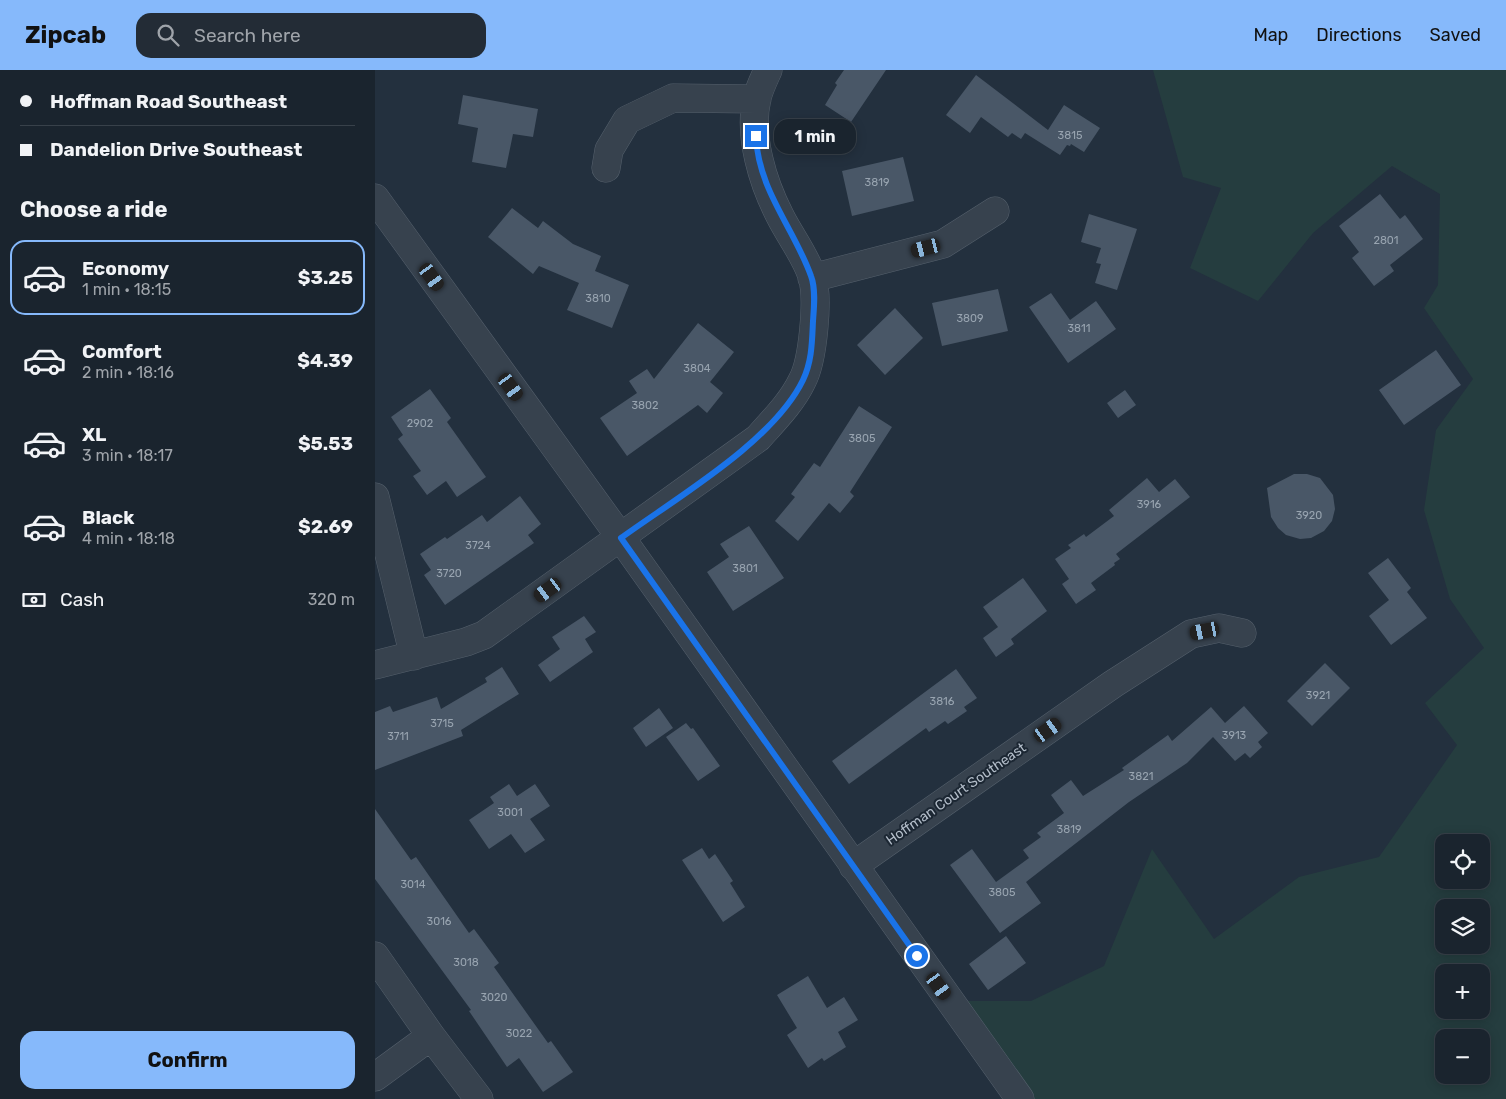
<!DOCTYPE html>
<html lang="en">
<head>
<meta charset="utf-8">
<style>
  :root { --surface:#1a242e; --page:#232c36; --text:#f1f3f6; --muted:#9fa4aa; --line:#38414a; --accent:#86b9fb }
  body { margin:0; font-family:Rubik,sans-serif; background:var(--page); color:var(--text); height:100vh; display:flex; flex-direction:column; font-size:19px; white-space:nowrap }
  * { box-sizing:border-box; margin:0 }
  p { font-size:16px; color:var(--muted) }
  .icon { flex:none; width:28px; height:28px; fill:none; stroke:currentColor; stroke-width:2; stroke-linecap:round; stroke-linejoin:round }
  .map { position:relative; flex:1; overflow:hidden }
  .panel { display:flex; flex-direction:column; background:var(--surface); width:375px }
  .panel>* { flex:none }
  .top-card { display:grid; align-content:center; height:110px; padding:0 20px; background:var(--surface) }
  .buttons { position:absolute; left:1060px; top:764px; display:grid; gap:10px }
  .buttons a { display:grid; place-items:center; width:55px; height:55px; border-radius:10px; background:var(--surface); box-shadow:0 2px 12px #0003,0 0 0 1px var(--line); font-size:25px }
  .end { position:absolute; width:22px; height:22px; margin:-11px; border:6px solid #1a73e8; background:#fff; box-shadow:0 0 0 2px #fff }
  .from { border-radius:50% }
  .bubble { position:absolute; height:35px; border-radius:15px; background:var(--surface); box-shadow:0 2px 12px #0003,0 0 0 1px var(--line); font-size:16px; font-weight:700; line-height:35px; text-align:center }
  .car { position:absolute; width:15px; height:30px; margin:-15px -8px; border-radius:6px; box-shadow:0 0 4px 1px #0007; background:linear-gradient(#222 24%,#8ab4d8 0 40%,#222 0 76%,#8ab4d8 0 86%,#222 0) }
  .top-card b { display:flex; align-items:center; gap:18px; height:48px; font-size:19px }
  .top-card b+b { border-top:1px solid var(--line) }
  .top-card i { width:12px; height:12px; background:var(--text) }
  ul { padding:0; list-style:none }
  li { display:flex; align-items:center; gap:15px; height:75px; margin:0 10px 8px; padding:0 10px; border:2px solid transparent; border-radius:15px }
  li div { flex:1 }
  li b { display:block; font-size:19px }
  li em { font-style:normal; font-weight:700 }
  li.current { border-color:var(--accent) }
  li>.icon { width:45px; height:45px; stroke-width:1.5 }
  h2 { padding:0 20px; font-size:22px; line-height:60px }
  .pay { display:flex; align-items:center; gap:12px; height:55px; padding:0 20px; font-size:19px }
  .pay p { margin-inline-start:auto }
  .cta { display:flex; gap:10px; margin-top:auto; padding:10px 20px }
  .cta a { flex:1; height:58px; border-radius:15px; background:var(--accent); color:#111; font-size:20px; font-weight:700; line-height:58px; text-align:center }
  header { display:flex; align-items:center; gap:30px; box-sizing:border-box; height:70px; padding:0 25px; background:var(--accent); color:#111 }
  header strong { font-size:24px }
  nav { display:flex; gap:28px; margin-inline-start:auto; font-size:18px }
  .search { width:350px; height:45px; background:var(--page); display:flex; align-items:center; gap:12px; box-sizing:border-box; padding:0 18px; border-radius:15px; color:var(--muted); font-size:19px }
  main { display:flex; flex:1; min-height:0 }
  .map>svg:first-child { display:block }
  .green { fill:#253d3f; fill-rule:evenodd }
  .building { fill:#495767 }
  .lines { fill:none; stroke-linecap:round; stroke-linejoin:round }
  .minor-casing { stroke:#55606c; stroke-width:29 }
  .minor { stroke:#37424e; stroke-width:28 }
  .route { stroke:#1a73e8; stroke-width:6 }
  .labels { text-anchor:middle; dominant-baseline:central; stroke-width:4; stroke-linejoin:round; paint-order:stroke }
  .number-label { font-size:11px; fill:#98a4b0 }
  .street-label { font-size:14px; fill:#b3bdc9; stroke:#1c2733 }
</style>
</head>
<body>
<header>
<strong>Zipcab</strong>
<div class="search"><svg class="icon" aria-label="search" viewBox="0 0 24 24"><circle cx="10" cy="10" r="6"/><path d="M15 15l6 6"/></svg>Search here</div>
<nav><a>Map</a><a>Directions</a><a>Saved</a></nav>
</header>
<main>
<section class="panel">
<div class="top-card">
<b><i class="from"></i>Hoffman Road Southeast</b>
<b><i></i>Dandelion Drive Southeast</b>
</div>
<h2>Choose a ride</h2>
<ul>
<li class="current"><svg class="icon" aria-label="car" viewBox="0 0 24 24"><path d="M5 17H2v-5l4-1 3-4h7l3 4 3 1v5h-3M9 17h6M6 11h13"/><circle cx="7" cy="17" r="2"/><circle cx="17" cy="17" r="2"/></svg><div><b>Economy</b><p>1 min · 18:15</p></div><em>$3.25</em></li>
<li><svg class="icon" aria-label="car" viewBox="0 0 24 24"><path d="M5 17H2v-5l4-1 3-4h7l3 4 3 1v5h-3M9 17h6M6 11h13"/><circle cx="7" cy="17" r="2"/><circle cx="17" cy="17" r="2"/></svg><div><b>Comfort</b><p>2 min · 18:16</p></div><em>$4.39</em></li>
<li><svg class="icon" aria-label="car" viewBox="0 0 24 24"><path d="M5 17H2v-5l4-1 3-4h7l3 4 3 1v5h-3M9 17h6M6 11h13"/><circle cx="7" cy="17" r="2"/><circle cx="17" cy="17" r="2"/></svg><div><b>XL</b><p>3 min · 18:17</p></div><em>$5.53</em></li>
<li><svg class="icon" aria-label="car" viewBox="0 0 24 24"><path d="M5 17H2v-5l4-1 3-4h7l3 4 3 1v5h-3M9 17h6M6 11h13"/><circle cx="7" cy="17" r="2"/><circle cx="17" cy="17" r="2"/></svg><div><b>Black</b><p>4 min · 18:18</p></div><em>$2.69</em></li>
</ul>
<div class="pay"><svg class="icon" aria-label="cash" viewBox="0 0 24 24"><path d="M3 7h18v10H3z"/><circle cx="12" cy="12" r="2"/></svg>Cash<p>320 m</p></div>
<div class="cta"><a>Confirm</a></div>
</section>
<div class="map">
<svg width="1131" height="1029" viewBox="0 0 1131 1029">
  <rect width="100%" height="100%" fill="#23303e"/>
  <!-- green -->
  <path class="green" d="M 778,0 L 1131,0 L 1131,1029 L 645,1029 L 574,931 L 656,931 L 729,896 L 777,779 L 839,869 L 924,807 L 1004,787 L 1082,675 L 1050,633 L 1109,578 L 1075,529 L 1049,440 L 1061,360 L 1098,309 L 1049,238 L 1063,215 L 1065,124 L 1017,96 L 938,163 L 883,231 L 815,198 L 846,118 L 808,107 ZM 1069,772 L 1106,772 L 1106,810 L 1069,810 ZM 1069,838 L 1106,838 L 1106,875 L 1069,875 ZM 1069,902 L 1106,902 L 1106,940 L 1069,940 ZM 1069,968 L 1106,968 L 1106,1005 L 1069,1005 Z"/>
  <!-- building -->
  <path class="building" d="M 469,0 L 511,0 L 476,52 L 450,35 L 462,15 L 460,13 Z
    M 601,5 L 673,60 L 689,35 L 725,58 L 709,82 L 696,74 L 695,76 L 692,75 L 685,85 L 650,63 L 646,69 L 637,63 L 633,67 L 606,47 L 595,63 L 571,45 Z
    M 88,25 L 163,39 L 158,67 L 138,64 L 131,98 L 97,92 L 103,58 L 83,54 Z
    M 528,87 L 539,131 L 477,146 L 467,101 Z
    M 1005,124 L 1025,149 L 1030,145 L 1048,169 L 1015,195 L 1019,201 L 999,216 L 977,188 L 984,182 L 964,156 Z
    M 137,138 L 163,158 L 168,151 L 198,174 L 226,186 L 220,201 L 254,215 L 237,258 L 192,240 L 204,213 L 164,196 L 158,204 L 113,167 Z
    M 714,144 L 762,159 L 742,220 L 720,213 L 726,194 L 721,193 L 726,178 L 706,172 Z
    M 623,219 L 633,261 L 567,276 L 557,233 Z
    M 676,223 L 695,250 L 721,231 L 741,259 L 693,293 L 654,237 Z
    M 520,238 L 548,268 L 510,305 L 482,275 Z
    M 323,253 L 359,282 L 335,312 L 348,323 L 332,343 L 323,335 L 252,386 L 225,348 L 262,323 L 254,311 L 272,299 L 279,309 Z
    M 1061,280 L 1086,315 L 1029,355 L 1004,320 Z
    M 55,319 L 76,348 L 72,352 L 111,407 L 82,427 L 71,411 L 52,425 L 38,406 L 46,401 L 23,369 L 28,365 L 16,347 Z
    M 750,320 L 761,335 L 743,348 L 732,333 Z
    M 484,336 L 517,357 L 475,422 L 479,426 L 465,443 L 454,433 L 423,471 L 400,451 L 420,427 L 416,424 L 439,393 L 445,397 Z
    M 919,404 L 932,404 L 945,408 L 958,425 L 960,439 L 957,451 L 949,461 L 936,468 L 925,469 L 911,465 L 903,458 L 896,447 L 892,418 Z
    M 772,408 L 784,422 L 800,409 L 815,427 L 741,484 L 745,489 L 739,493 L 740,495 L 716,513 L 721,520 L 701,534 L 687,514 L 694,509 L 680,489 L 696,478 L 693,475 L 709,464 L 711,467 L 739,446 L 734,440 Z
    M 145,426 L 166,454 L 153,465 L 159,473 L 70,535 L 49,505 L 56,500 L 45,484 L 70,467 L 72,469 L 107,445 L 112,452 Z
    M 374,456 L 409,508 L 358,541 L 332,502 L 354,487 L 345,474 Z
    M 1013,488 L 1036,518 L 1032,522 L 1052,548 L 1016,575 L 994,546 L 1014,530 L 993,503 Z
    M 648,508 L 672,541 L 636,569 L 639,574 L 621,587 L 608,568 L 623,557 L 608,537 Z
    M 209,546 L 221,562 L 210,569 L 218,582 L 175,612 L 163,595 L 185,579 L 177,567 Z
    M 950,593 L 975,618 L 937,656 L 912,631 Z
    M 127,597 L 144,624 L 86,660 L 88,666 L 0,700 L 0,642 L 15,636 L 18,642 L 62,627 L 66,639 L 112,612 L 110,608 Z
    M 581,599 L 602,628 L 589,637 L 592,641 L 573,654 L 570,651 L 554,662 L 551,658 L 474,714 L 457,691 Z
    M 869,636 L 893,663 L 883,672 L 887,677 L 875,688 L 870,683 L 860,691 L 838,667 L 812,693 L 754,732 L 651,812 L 666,833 L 625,863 L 575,795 L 597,779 L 621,812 L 654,788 L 648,780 L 666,767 L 662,763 L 689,743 L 676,725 L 696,710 L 708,726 L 749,700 L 747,698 L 793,665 L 797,671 L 836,637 L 850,653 Z
    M 284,638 L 298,658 L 271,677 L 258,658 Z
    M 311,653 L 316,659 L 318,658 L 345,696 L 323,711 L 291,667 Z
    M 134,714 L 142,726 L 160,714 L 175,736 L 155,749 L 170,770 L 150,783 L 136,764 L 114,779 L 94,750 L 119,733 L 115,727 Z
    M 0,739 L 36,790 L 41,787 L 94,863 L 99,859 L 124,893 L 119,897 L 173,973 L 176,971 L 198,1002 L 168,1022 L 144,988 L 132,997 L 94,941 L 96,940 L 0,809 Z
    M 327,778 L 334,789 L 340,784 L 358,811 L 355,813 L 370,837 L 348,852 L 307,790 Z
    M 631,866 L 651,893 L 613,920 L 594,894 Z
    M 433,906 L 452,938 L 469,927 L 483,950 L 463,962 L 471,977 L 449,991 L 447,988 L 433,998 L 412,965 L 422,958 L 402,925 Z"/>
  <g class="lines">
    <defs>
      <path id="minor" d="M 231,98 L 234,80 L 252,50 L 298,28 L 382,29
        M 0,128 L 246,468 L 645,1029
        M 437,208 L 568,174 L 620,141
        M 0,427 L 39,586
        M 0,595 L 91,572 L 109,565 L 383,368 C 399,350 417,332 427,311 C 438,291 444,228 437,206 C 430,185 415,166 405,146 C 388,113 373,66 382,28 C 384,19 389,9 393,0
        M 478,796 L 738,614 L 816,564 L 844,558 L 867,563
        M 0,886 L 56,966 L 104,1029
        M 0,1007 L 56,966"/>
    </defs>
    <!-- minor casing -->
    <use href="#minor" class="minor-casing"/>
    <!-- minor -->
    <use href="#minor" class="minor"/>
  </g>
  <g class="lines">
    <!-- route -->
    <path class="route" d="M 381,66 C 383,120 419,158 436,206 C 441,219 439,238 438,251 C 437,272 437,291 428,310 C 398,372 301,428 246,468 L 542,886"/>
  </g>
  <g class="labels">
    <!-- number labels -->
    <g class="number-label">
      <text x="695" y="65">3815</text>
      <text x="502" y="112">3819</text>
      <text x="1011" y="170">2801</text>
      <text x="223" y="228">3810</text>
      <text x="595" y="248">3809</text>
      <text x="704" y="258">3811</text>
      <text x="322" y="298">3804</text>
      <text x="270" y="335">3802</text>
      <text x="45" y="353">2902</text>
      <text x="487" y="368">3805</text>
      <text x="774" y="434">3916</text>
      <text x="934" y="445">3920</text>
      <text x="103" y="475">3724</text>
      <text x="370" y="498">3801</text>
      <text x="74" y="503">3720</text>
      <text x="943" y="625">3921</text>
      <text x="567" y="631">3816</text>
      <text x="67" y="653">3715</text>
      <text x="859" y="665">3913</text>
      <text x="23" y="666">3711</text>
      <text x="766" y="706">3821</text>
      <text x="135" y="742">3001</text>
      <text x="694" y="759">3819</text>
      <text x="38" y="814">3014</text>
      <text x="627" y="822">3805</text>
      <text x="64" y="851">3016</text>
      <text x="91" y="892">3018</text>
      <text x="119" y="927">3020</text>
      <text x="144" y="963">3022</text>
    </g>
    <!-- street labels -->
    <g class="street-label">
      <text transform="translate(581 724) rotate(-35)">Hoffman Court Southeast</text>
    </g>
  </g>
</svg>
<div class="buttons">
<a><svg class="icon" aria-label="locate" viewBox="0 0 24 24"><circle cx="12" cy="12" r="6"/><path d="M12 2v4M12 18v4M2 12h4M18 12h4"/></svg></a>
<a><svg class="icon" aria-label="layers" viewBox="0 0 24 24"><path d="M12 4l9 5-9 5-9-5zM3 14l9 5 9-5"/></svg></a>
<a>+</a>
<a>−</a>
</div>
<i class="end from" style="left:542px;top:886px"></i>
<i class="end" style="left:381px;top:66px"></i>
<div class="bubble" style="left:399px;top:49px;width:82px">1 min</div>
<i class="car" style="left:551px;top:178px;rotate:256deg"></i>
<i class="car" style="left:57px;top:207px;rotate:144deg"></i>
<i class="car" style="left:136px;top:317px;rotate:144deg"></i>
<i class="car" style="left:173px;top:520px;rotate:234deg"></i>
<i class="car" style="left:830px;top:561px;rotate:259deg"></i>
<i class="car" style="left:673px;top:660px;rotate:55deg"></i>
<i class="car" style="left:564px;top:916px;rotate:144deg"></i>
</div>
</main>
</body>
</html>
